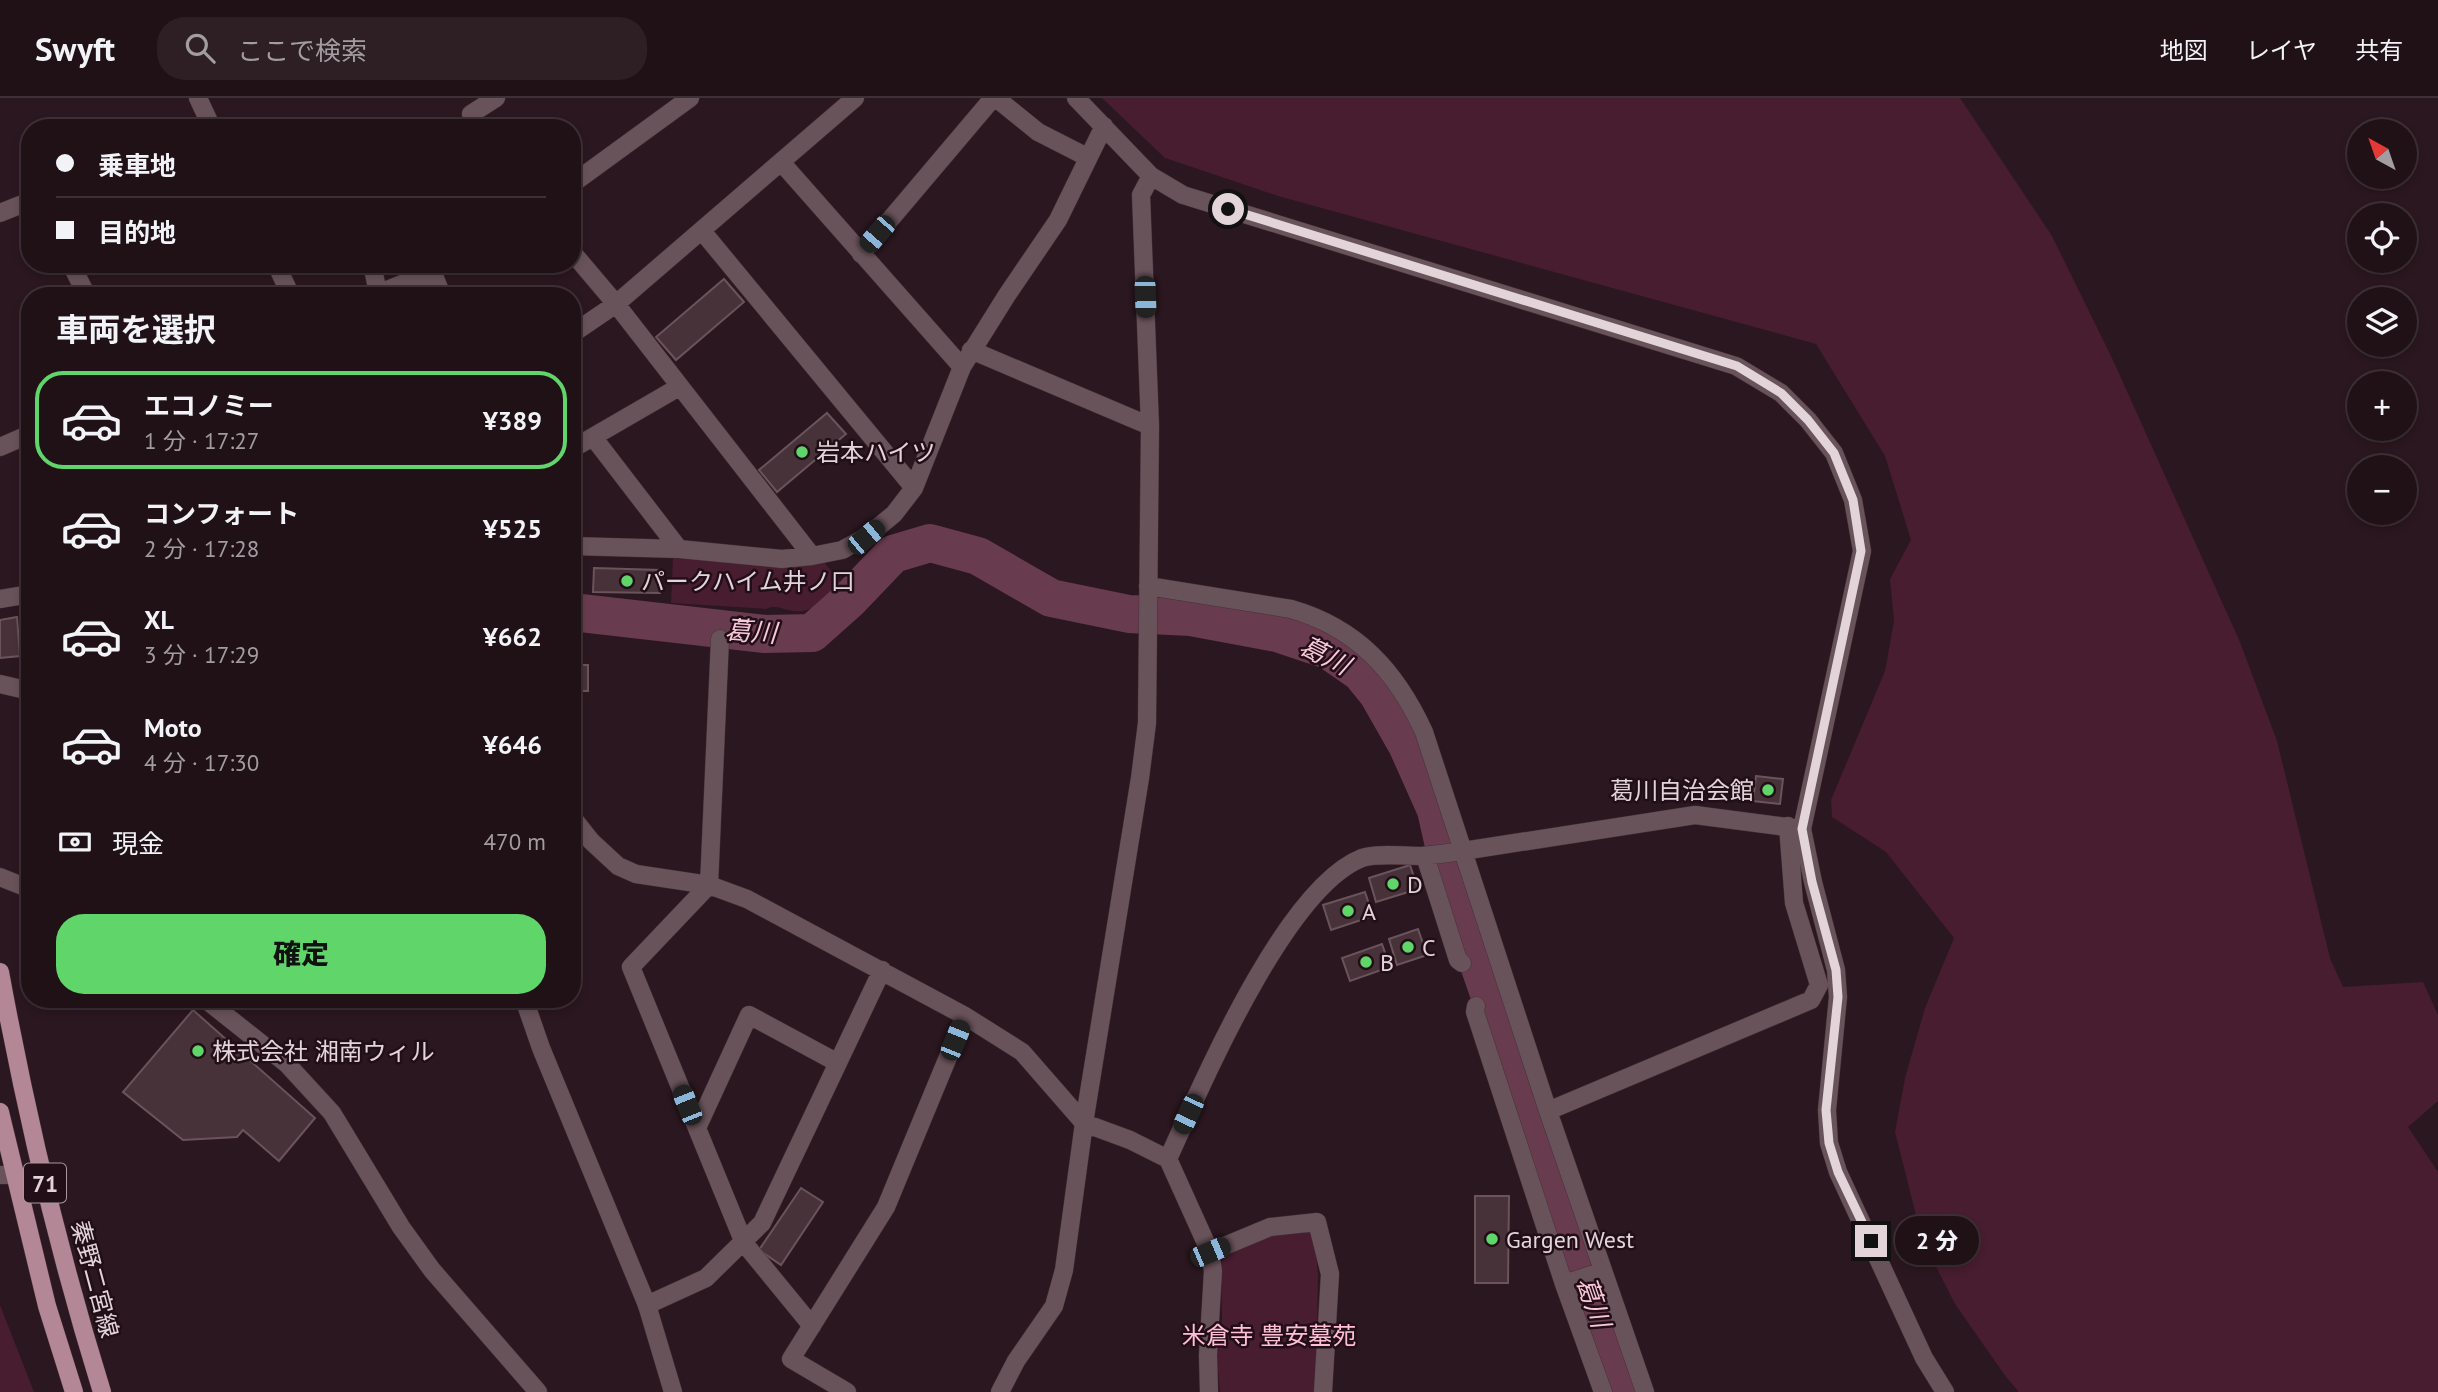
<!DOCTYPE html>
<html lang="ja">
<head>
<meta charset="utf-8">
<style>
  :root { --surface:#201117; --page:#2d1f24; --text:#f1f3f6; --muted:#a29da1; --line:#3d3136; --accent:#60d56a }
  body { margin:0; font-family:"PT Sans","Noto Sans JP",sans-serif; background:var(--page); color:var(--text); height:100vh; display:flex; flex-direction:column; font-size:26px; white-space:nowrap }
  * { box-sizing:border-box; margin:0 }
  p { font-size:23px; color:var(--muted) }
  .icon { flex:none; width:38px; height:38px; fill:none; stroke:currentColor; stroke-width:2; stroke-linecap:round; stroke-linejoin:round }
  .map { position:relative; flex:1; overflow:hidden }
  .drawer { position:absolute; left:21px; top:189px; width:560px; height:721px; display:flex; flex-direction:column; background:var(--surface); border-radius:28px; box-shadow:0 4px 10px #0003,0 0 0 2px var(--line) }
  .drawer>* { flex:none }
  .guide { position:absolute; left:21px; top:21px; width:560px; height:154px; border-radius:28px; box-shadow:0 4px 10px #0003,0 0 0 2px var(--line); display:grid; align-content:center; height:154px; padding:0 35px; background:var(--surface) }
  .needle { width:46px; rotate:320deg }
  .tools { position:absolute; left:2347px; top:21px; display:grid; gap:14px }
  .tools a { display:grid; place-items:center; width:70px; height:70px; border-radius:50%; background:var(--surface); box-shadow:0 4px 10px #0003,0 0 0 2px var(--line); font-size:35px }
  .end { position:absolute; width:32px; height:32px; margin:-16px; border:9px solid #e2d4d9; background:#111; box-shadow:0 0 0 4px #111 }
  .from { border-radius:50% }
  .bubble { position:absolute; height:49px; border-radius:24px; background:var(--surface); box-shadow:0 4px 10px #0003,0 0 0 2px var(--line); font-size:23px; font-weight:800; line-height:49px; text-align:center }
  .car { position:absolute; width:21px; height:42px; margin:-21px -10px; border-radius:9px; box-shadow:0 0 5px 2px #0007; background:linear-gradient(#222 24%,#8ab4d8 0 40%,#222 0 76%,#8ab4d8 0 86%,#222 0) }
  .guide b { display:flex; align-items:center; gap:24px; height:66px; font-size:26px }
  .guide b+b { border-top:2px solid var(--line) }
  .guide i { width:18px; height:18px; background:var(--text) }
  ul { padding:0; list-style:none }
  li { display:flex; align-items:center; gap:21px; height:98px; margin:0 14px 10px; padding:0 21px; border:4px solid transparent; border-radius:28px }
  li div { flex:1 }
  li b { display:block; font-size:26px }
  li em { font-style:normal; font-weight:800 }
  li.on { border-color:var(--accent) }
  li>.icon { width:63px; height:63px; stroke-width:1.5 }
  h2 { padding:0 35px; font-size:32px; line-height:84px }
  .pay { display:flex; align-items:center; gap:18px; height:77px; padding:0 35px; font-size:26px }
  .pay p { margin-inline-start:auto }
  .button { display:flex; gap:14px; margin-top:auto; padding:14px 35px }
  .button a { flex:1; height:80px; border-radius:28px; background:var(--accent); color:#111; font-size:28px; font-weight:800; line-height:80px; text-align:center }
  header { display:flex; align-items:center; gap:42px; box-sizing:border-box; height:98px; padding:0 35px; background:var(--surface); border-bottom:2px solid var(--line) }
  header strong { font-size:33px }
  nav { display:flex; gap:38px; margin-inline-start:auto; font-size:24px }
  .search { width:490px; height:63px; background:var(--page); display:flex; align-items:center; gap:18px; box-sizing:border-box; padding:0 24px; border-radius:28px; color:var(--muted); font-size:26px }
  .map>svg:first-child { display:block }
  .green { fill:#471d2f }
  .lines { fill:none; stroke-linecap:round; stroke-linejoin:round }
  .river { stroke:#693b4e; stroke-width:38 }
  .building { fill:#48323a; stroke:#6b535b; stroke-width:2 }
  .minor-casing { stroke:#453139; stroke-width:19 }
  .tertiary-casing { stroke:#453139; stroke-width:19 }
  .primary-casing { stroke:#453139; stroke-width:19 }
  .minor { stroke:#69535b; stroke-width:18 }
  .tertiary { stroke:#69535b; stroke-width:18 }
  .primary { stroke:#b48797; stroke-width:18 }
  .route { stroke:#e2d4d9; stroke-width:9 }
  .poi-dot { fill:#60d56a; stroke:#210e16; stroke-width:2.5 }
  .labels { text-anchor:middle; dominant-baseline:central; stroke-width:5; stroke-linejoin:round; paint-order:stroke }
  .shield { fill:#210e16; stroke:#a8999e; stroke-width:2 }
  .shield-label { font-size:23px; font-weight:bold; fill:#e2d4d9 }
  .poi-label { font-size:24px; fill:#e2d4d9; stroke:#210e16; text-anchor:start }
  .street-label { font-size:24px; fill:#e2d4d9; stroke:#210e16 }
  .park-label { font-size:24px; fill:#ffbed6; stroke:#210e16 }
  .water-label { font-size:26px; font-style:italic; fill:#f9c8d9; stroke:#210e16 }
</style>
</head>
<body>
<header>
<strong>Swyft</strong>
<div class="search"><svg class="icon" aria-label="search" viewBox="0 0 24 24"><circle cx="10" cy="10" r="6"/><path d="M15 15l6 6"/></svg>ここで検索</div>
<nav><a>地図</a><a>レイヤ</a><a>共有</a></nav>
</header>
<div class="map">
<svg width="2438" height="1294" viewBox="0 0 2438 1294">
  <rect width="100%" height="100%" fill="#2b171f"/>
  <!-- green -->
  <path class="green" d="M 1102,0 L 1960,0 L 2052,138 L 2112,260 L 2240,544 L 2277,643 L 2330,860 L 2343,889 L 2423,884 L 2438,917 L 2438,1003 L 2408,1029 L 2438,1074 L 2438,1294 L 2019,1294 L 2006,1279 L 1955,1206 L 1922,1141 L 1895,1034 L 1905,980 L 1925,910 L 1954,840 L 1886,754 L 1832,719 L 1831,702 L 1885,573 L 1894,523 L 1890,481 L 1911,442 L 1885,358 L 1816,246 L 1278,98 L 1165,60 Z
    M 673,460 L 792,468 L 823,463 L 841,485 C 827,502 811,518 788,512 C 779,510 775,507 766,511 L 671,505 Z
    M 1307,1133 L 1315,1139 L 1318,1178 L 1316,1294 L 1220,1294 L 1217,1261 L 1222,1221 L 1221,1165 L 1228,1153 L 1270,1137 Z
    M 0,1207 L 34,1294 L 0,1294 Z"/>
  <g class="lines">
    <!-- river -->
    <path class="river" d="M 572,514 L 765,536 L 812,535 L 849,502 L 893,456 L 930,445 L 978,458 L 1051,500 L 1129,516 L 1191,519 L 1277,535 L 1328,552 L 1361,575 L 1378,596 L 1407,647 L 1436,712 L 1453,788 L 1475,855 L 1626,1294"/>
  </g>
  <!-- building -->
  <path class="building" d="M 724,181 L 744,204 L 676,262 L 656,239 Z
    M 827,315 L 846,336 L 777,394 L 759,372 Z
    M 594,470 L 661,472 L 660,495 L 593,494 Z
    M 17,519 L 20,558 L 0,560 L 0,522 Z
    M 572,567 L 588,567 L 588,593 L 572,593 Z
    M 1756,678 L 1783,681 L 1780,706 L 1753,703 Z
    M 1410,767 L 1418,791 L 1376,804 L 1369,780 Z
    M 1365,794 L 1373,818 L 1331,832 L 1323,807 Z
    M 1418,831 L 1427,857 L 1397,867 L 1389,841 Z
    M 1382,846 L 1390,869 L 1350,883 L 1342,860 Z
    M 193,912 L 315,1020 L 279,1063 L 243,1032 L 237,1039 L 183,1042 L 123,994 Z
    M 801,1090 L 823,1104 L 781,1167 L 759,1152 Z
    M 1475,1098 L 1509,1098 L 1508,1185 L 1475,1185 Z"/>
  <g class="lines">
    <defs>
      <path id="minor" d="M 996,0 L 1038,34 L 1087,59
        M 1076,0 L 1151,78 L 1183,97 L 1736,268 L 1781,295 L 1808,322 L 1834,355 L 1853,402 L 1862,453 L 1802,731 L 1813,784 L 1836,872 L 1838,899 L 1827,1012 L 1829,1045 L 1838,1074 L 1924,1260 L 1945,1294
        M 476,30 L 471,16 L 496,0
        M 781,64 L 962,269
        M 572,86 L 690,0
        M 0,115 L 30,103
        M 702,133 L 914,390
        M 572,154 L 616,206 L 812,458
        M 861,156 L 993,0
        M 71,166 L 87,198
        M 372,166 L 378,195
        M 372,198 L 419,179 L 435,180 L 442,198
        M 572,236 L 616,206 L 855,0
        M 971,252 L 1150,328
        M 593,339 L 679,451
        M 0,349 L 30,336
        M 572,351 L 679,289
        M 572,448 L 679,451 L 782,461 L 812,458 L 842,452 L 866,439 L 894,416 L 914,390 L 962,269 L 1007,197 L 1058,122 L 1104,28
        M 1148,488 L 1291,511 C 1357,530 1396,573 1424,634 L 1548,1013 L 1645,1294
        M 0,501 L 30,496
        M 720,541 L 709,787 L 631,869 L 744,1145 L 812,1228
        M 572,719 L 591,743 L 618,768 L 636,776 L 709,787 L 747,801 L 965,918 L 1022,954 L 1084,1025 L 1130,1042 L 1168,1061 L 1210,1154 L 1213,1173 L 1208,1257 L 1209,1294
        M 1425,758 L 1458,862 L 1462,865
        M 0,779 L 30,791
        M 205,901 L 287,966 L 332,1015 L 401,1129 L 432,1172 L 538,1294
        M 1476,908 L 1475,914 L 1564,1186 L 1603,1294
        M 1548,1013 L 1811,902 L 1819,887 L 1794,805 L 1788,728
        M 697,1030 L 749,917 L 838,965
        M 1168,1061 C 1202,986 1285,790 1362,760 C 1376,755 1405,758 1421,758 C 1435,757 1449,755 1463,753 L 1695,717 L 1802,731
        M 0,1077 L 14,1077
        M 1210,1154 L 1270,1129 L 1317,1124 L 1330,1176 L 1323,1294
        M 1564,1186 L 1603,1173
        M 647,1207 L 706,1180 L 762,1125 L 882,872
        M 847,1294 L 791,1261 L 886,1109 L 965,918
        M 1000,1294 L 1016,1263 L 1054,1208 L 1064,1172 L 1084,1025 L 1140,680 L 1147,625 L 1150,328 L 1141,97 L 1151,78"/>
      <path id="tertiary" d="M 198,0 L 212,30
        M 276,166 L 291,198
        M 0,586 L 30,593
        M 524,901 L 541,950 L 647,1207 L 673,1294"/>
      <path id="primary" d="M 0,874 C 26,1016 59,1156 102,1294
        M 0,1014 L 47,1208 L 74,1294"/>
    </defs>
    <!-- minor casing -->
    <use href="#minor" class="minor-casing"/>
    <!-- tertiary casing -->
    <use href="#tertiary" class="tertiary-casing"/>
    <!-- primary casing -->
    <use href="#primary" class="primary-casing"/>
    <!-- minor -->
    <use href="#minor" class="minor"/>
    <!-- tertiary -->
    <use href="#tertiary" class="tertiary"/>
    <!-- primary -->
    <use href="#primary" class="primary"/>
  </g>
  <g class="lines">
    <!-- route -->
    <path class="route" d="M 1228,111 L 1737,268 L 1781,295 L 1808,322 L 1834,355 L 1853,402 L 1861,453 L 1802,731 L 1812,784 L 1836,872 L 1838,899 L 1826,1012 L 1829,1045 L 1838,1074 L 1871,1143"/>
  </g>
  <!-- markers -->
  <g class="poi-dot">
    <circle cx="802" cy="354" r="7"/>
    <circle cx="627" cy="483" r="7"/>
    <circle cx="1768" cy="692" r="7"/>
    <circle cx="1393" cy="786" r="7"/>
    <circle cx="1348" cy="813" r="7"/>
    <circle cx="1408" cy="849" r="7"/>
    <circle cx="1366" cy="864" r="7"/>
    <circle cx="198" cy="953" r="7"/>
    <circle cx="1492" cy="1141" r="7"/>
  </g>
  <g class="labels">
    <!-- shield labels -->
    <rect class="shield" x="24" y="1065.5" width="42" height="39" rx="5"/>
    <g class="shield-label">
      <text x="45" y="1085">71</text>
    </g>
    <!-- poi labels -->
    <g class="poi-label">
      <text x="816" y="354">岩本ハイツ</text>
      <text x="641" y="483">パークハイム井ノ口</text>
      <text x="1754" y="692" text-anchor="end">葛川自治会館</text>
      <text x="1407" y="786">D</text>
      <text x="1362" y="813">A</text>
      <text x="1422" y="849">C</text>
      <text x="1380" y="864">B</text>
      <text x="212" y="953">株式会社 湘南ウィル</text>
      <text x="1506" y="1141">Gargen West</text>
    </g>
    <!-- street labels -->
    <g class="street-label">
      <text transform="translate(95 1181) rotate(75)">秦野二宮線</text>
    </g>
    <!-- park labels -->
    <g class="park-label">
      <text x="1269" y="1237">米倉寺 豊安墓苑</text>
    </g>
    <!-- water labels -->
    <g class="water-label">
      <text transform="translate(751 533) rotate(4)">葛川</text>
      <text transform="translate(1325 557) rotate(27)">葛川</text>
      <text transform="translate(1594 1204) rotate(71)">葛川</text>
    </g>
  </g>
</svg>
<div class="tools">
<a><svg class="needle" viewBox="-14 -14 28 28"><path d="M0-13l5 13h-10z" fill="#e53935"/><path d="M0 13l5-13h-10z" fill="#a29da1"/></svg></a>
<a><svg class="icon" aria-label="locate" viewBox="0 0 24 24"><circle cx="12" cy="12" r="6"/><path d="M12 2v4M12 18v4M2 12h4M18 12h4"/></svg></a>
<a><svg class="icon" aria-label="layers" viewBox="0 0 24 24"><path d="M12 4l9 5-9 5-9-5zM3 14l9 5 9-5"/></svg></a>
<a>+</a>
<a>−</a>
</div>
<i class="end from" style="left:1228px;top:111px"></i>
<i class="end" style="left:1871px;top:1143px"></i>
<div class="bubble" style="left:1895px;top:1118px;width:84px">2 分</div>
<i class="car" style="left:877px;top:136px;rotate:221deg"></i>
<i class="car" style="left:1145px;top:199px;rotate:178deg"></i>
<i class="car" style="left:866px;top:439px;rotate:50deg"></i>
<i class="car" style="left:955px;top:942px;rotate:22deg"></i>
<i class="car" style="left:687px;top:1007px;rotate:338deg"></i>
<i class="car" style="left:1188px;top:1016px;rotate:205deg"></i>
<i class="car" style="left:1210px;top:1154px;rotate:67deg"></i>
<div class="guide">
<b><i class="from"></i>乗車地</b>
<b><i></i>目的地</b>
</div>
<section class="drawer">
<h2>車両を選択</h2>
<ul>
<li class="on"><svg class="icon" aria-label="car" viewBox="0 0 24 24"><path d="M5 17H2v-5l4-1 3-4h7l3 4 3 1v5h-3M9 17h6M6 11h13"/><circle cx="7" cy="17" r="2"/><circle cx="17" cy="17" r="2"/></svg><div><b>エコノミー</b><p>1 分 · 17:27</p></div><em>¥389</em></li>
<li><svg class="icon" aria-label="car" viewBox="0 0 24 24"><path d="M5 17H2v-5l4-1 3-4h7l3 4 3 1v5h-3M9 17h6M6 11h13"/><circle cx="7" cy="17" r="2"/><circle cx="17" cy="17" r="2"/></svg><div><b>コンフォート</b><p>2 分 · 17:28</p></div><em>¥525</em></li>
<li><svg class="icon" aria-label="car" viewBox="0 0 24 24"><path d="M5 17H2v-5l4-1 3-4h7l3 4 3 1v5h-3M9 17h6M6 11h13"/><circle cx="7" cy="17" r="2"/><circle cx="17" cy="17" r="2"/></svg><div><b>XL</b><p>3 分 · 17:29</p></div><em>¥662</em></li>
<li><svg class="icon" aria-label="car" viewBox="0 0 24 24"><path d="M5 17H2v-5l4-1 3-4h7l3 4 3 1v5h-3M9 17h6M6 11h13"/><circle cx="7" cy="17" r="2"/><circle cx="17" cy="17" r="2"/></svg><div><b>Moto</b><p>4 分 · 17:30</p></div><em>¥646</em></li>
</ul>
<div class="pay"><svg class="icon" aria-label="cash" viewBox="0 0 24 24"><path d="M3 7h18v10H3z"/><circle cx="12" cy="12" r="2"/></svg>現金<p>470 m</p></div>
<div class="button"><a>確定</a></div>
</section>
</div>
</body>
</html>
